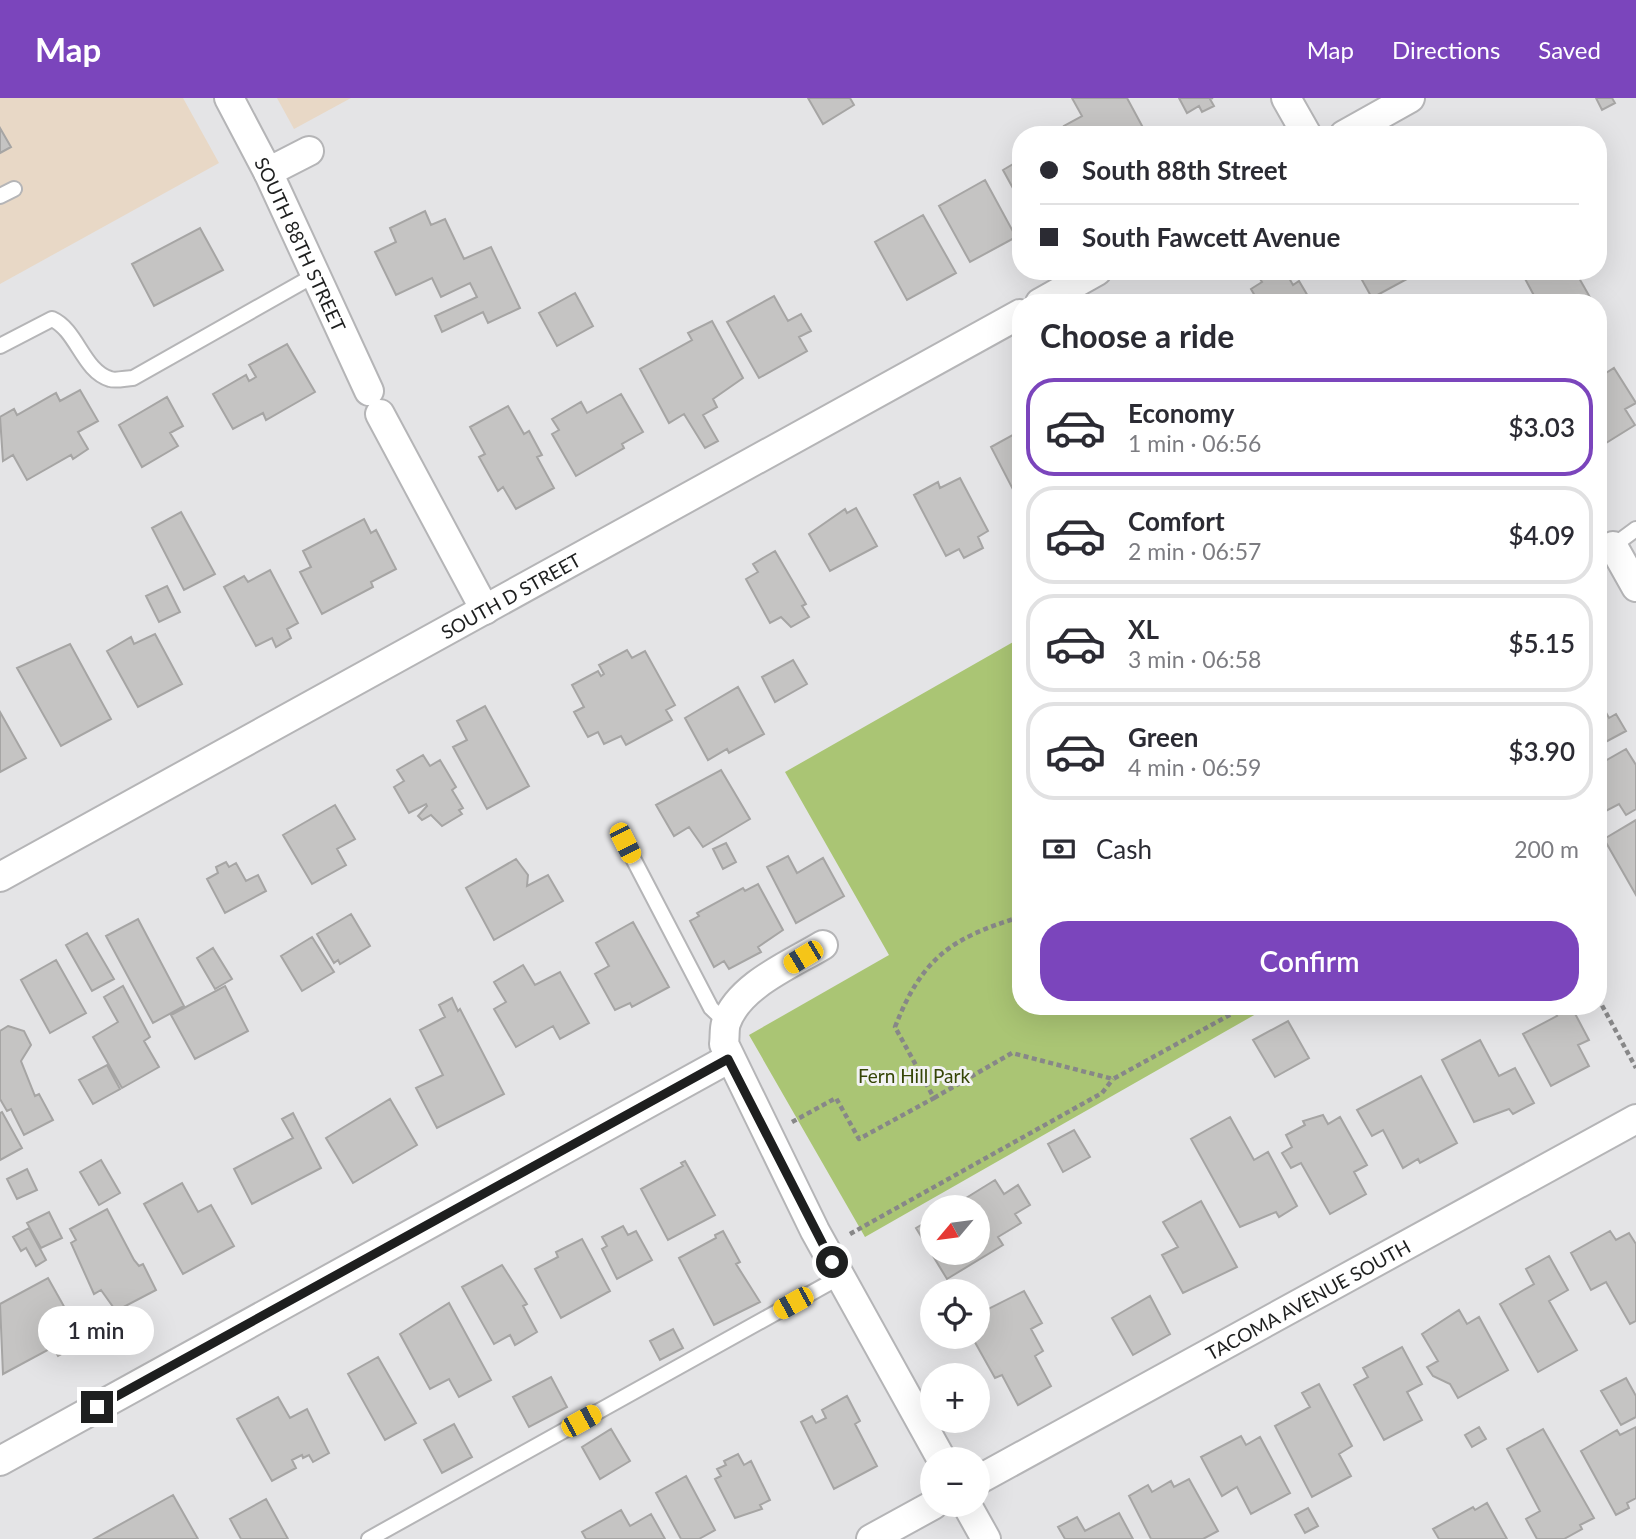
<!DOCTYPE html>
<html lang="en">
<head>
<meta charset="utf-8">
<style>
  :root { --surface:#fff; --page:#f7f7f7; --text:#2b2b33; --muted:#7c7c81; --line:#e1e1e2; --accent:#7b45bc }
  body { margin:0; font-family:Lato,sans-serif; background:var(--page); color:var(--text); height:100vh; display:flex; flex-direction:column; font-size:26px; white-space:nowrap }
  * { box-sizing:border-box; margin:0 }
  p { font-size:23px; color:var(--muted) }
  .icon { flex:none; width:38px; height:38px; fill:none; stroke:currentColor; stroke-width:2; stroke-linecap:round; stroke-linejoin:round }
  .map { position:relative; flex:1; overflow:hidden }
  .panel { position:absolute; left:1012px; top:196px; width:595px; height:721px; display:flex; flex-direction:column; background:var(--surface); border-radius:28px; box-shadow:0 7px 28px #0002 }
  .panel>* { flex:none }
  .banner { position:absolute; left:1012px; top:28px; width:595px; height:154px; border-radius:28px; box-shadow:0 7px 28px #0002; display:grid; align-content:center; height:154px; padding:0 28px; background:var(--surface) }
  .needle { width:46px; rotate:241deg }
  .tools { position:absolute; left:920px; top:1097px; display:grid; gap:14px }
  .tools a { display:grid; place-items:center; width:70px; height:70px; border-radius:50%; background:var(--surface); box-shadow:0 7px 28px #0002; font-size:35px }
  .end { position:absolute; width:32px; height:32px; margin:-16px; border:9px solid #1e1f1f; background:#fff; box-shadow:0 0 0 4px #fff }
  .from { border-radius:50% }
  .bubble { position:absolute; height:49px; border-radius:24px; background:var(--surface); box-shadow:0 7px 28px #0002; font-size:23px; font-weight:600; line-height:49px; text-align:center }
  .car { position:absolute; width:21px; height:42px; margin:-21px -10px; border-radius:9px; box-shadow:0 0 5px 2px #0007; background:linear-gradient(#f5c518 24%,#345 0 40%,#f5c518 0 76%,#345 0 86%,#f5c518 0) }
  .banner b { display:flex; align-items:center; gap:24px; height:66px; font-size:26px }
  .banner b+b { border-top:2px solid var(--line) }
  .banner i { width:18px; height:18px; background:var(--text) }
  ul { padding:0; list-style:none }
  li { display:flex; align-items:center; gap:21px; height:98px; margin:0 14px 10px; padding:0 14px; border:4px solid var(--line); border-radius:28px }
  li div { flex:1 }
  li b { display:block; font-size:26px }
  li em { font-style:normal; font-weight:600 }
  li.selected { border-color:var(--accent) }
  li>.icon { width:63px; height:63px; stroke-width:1.5 }
  h2 { padding:0 28px; font-size:32px; line-height:84px }
  .pay { display:flex; align-items:center; gap:18px; height:77px; padding:0 28px; font-size:26px }
  .pay p { margin-inline-start:auto }
  .cta { display:flex; gap:14px; margin-top:auto; padding:14px 28px }
  .cta a { flex:1; height:80px; border-radius:28px; background:var(--accent); color:#fff; font-size:28px; font-weight:600; line-height:80px; text-align:center }
  header { display:flex; align-items:center; gap:42px; box-sizing:border-box; height:98px; padding:0 35px; background:var(--accent); color:#fff }
  header strong { font-size:33px }
  nav { display:flex; gap:38px; margin-inline-start:auto; font-size:24px }
  .map>svg:first-child { display:block }
  .commercial { fill:#e8d8c6 }
  .green { fill:#aac574 }
  .building { fill:#c5c4c3; stroke:#a6a5a4; stroke-width:2 }
  .lines { fill:none; stroke-linecap:round; stroke-linejoin:round }
  .service-casing { stroke:#b5b5b7; stroke-width:18 }
  .minor-casing { stroke:#b5b5b7; stroke-width:32 }
  .path { stroke:#878788; stroke-width:4.5; stroke-dasharray:5 3.5; stroke-linecap:butt }
  .service { stroke:#fff; stroke-width:14 }
  .minor { stroke:#fff; stroke-width:28 }
  .route { stroke:#1e1f1f; stroke-width:9 }
  .labels { text-anchor:middle; dominant-baseline:central; stroke-width:6; stroke-linejoin:round; paint-order:stroke }
  .street-label { font-size:19px; fill:#1e1f1f; stroke:#f2f2f3 }
  .park-label { font-size:19px; fill:#354506; stroke:#f2f2f3 }
</style>
</head>
<body>
<header>
<strong>Map</strong>
<nav><a>Map</a><a>Directions</a><a>Saved</a></nav>
</header>
<div class="map">
<svg width="1636" height="1441" viewBox="0 0 1636 1441">
  <rect width="100%" height="100%" fill="#e4e4e6"/>
  <!-- commercial -->
  <path class="commercial" d="M 0,0 L 183,0 L 219,65 L 0,186 Z
    M 277,0 L 351,0 L 294,31 Z"/>
  <!-- green -->
  <path class="green" d="M 1020,540 L 1020,908 L 1270,908 L 865,1139 L 749,937 L 889,857 L 785,674 Z"/>
  <!-- building -->
  <path class="building" d="M 808,0 L 850,0 L 854,7 L 823,26 Z
    M 1072,0 L 1127,0 L 1147,37 L 1069,37 L 1064,28 L 1082,18 Z
    M 1179,0 L 1213,0 L 1210,1 L 1214,8 L 1202,14 L 1199,8 L 1187,15 Z
    M 1596,0 L 1612,0 L 1615,5 L 1602,12 Z
    M 0,30 L 11,49 L 0,55 Z
    M 1020,62 L 1020,103 L 1003,72 Z
    M 985,82 L 1016,139 L 970,164 L 939,108 Z
    M 425,113 L 431,127 L 445,121 L 464,161 L 491,149 L 520,210 L 488,225 L 483,214 L 442,234 L 435,218 L 477,199 L 470,185 L 441,199 L 432,180 L 396,197 L 375,154 L 396,144 L 390,130 Z
    M 923,117 L 956,175 L 907,202 L 875,144 Z
    M 200,130 L 223,172 L 154,208 L 132,166 Z
    M 1266,173 L 1271,173 L 1274,178 L 1285,173 L 1293,187 L 1299,183 L 1312,205 L 1259,205 L 1251,191 L 1262,184 L 1258,178 Z
    M 1357,173 L 1417,173 L 1418,175 L 1372,200 Z
    M 1530,173 L 1575,173 L 1591,201 L 1583,205 L 1538,205 L 1523,177 Z
    M 575,195 L 593,228 L 557,248 L 539,215 Z
    M 774,198 L 788,223 L 801,216 L 811,233 L 799,239 L 807,253 L 759,280 L 727,224 Z
    M 712,223 L 743,280 L 713,301 L 717,309 L 703,317 L 718,343 L 705,350 L 684,316 L 669,325 L 640,271 L 692,242 L 688,235 Z
    M 287,246 L 315,294 L 266,322 L 263,315 L 233,331 L 213,296 L 246,277 L 249,283 L 256,279 L 249,267 Z
    M 1614,270 L 1636,305 L 1625,311 L 1635,327 L 1598,350 L 1598,280 Z
    M 80,292 L 98,323 L 78,334 L 88,351 L 73,361 L 71,357 L 27,382 L 13,357 L 3,363 L 0,319 L 14,311 L 17,317 L 56,295 L 60,303 Z
    M 621,296 L 643,334 L 622,346 L 624,350 L 576,378 L 552,336 L 559,332 L 552,321 L 581,304 L 587,315 Z
    M 167,299 L 183,328 L 170,335 L 178,348 L 142,369 L 119,327 Z
    M 508,308 L 524,336 L 529,333 L 542,357 L 537,359 L 554,390 L 516,411 L 503,389 L 498,393 L 479,359 L 485,356 L 470,329 Z
    M 1020,333 L 1020,405 L 991,349 Z
    M 960,380 L 988,433 L 978,439 L 983,450 L 964,460 L 959,451 L 946,458 L 914,397 L 938,384 L 940,390 Z
    M 856,410 L 877,448 L 830,473 L 809,436 L 845,411 L 847,415 Z
    M 181,414 L 215,476 L 184,492 L 152,430 Z
    M 364,421 L 371,435 L 376,432 L 396,471 L 371,484 L 373,489 L 322,516 L 300,474 L 311,469 L 303,453 Z
    M 775,453 L 806,506 L 802,508 L 809,519 L 791,529 L 781,519 L 770,525 L 746,481 L 758,474 L 753,466 Z
    M 270,472 L 298,525 L 287,531 L 291,540 L 276,549 L 272,540 L 256,548 L 224,489 L 244,478 L 248,484 Z
    M 167,488 L 180,514 L 159,524 L 146,498 Z
    M 155,536 L 182,586 L 138,609 L 107,553 L 131,539 L 134,546 Z
    M 70,546 L 111,621 L 61,648 L 17,570 Z
    M 627,552 L 632,560 L 645,553 L 675,607 L 666,612 L 672,622 L 626,647 L 621,638 L 604,646 L 598,634 L 588,639 L 574,614 L 584,609 L 572,587 L 598,573 L 601,578 L 604,576 L 599,567 Z
    M 793,562 L 807,586 L 775,604 L 762,579 Z
    M 738,589 L 764,636 L 729,655 L 727,651 L 708,662 L 685,620 Z
    M 1598,600 L 1609,620 L 1616,616 L 1626,633 L 1598,648 Z
    M 485,608 L 529,688 L 487,711 L 453,649 L 467,642 L 457,623 Z
    M 0,614 L 26,660 L 0,674 Z
    M 1626,651 L 1636,667 L 1636,711 L 1626,717 L 1619,706 L 1598,717 L 1598,667 Z
    M 423,657 L 430,668 L 440,662 L 456,689 L 452,692 L 463,710 L 459,712 L 462,716 L 442,728 L 431,717 L 422,722 L 418,718 L 427,708 L 426,706 L 409,715 L 394,689 L 404,683 L 397,672 Z
    M 721,672 L 750,721 L 703,749 L 689,729 L 674,738 L 656,707 Z
    M 335,707 L 355,741 L 337,751 L 346,767 L 312,786 L 283,737 Z
    M 1636,722 L 1636,797 L 1604,741 Z
    M 726,745 L 736,764 L 723,771 L 713,751 Z
    M 788,758 L 797,775 L 823,760 L 844,798 L 796,825 L 767,769 Z
    M 516,761 L 528,777 L 527,788 L 548,777 L 563,803 L 494,842 L 466,790 Z
    M 226,764 L 229,769 L 236,765 L 246,783 L 258,777 L 266,793 L 225,815 L 207,781 L 218,775 L 216,769 Z
    M 758,786 L 783,832 L 758,849 L 761,854 L 729,871 L 724,863 L 714,869 L 690,823 L 699,818 L 697,815 L 743,790 L 745,793 Z
    M 351,816 L 370,848 L 340,866 L 338,862 L 334,865 L 317,836 Z
    M 138,821 L 184,908 L 153,925 L 106,838 Z
    M 633,824 L 669,889 L 632,909 L 630,905 L 615,912 L 595,876 L 609,868 L 596,845 Z
    M 87,835 L 114,881 L 92,893 L 66,847 Z
    M 312,839 L 334,874 L 302,893 L 281,858 Z
    M 213,850 L 232,881 L 215,891 L 197,860 Z
    M 56,862 L 86,915 L 50,935 L 21,882 Z
    M 523,867 L 535,887 L 560,874 L 589,925 L 560,941 L 553,928 L 516,949 L 494,911 L 506,904 L 494,884 Z
    M 123,888 L 150,939 L 144,943 L 159,969 L 122,990 L 93,939 L 118,924 L 104,899 Z
    M 225,888 L 248,933 L 195,961 L 171,917 Z
    M 452,900 L 458,913 L 460,911 L 504,996 L 437,1030 L 416,990 L 443,977 L 420,932 L 445,919 L 439,907 Z
    M 1560,908 L 1571,908 L 1589,942 L 1578,947 L 1589,968 L 1551,988 L 1523,936 L 1557,918 L 1553,912 Z
    M 1288,923 L 1309,960 L 1275,979 L 1253,942 Z
    M 8,928 L 24,933 L 31,947 L 21,963 L 35,998 L 39,996 L 53,1022 L 24,1037 L 11,1011 L 7,1013 L 0,1001 L 0,933 Z
    M 1480,942 L 1499,978 L 1515,970 L 1534,1005 L 1513,1016 L 1509,1011 L 1474,1024 L 1442,962 Z
    M 107,967 L 120,991 L 93,1006 L 79,982 Z
    M 1421,978 L 1457,1045 L 1420,1065 L 1418,1061 L 1403,1070 L 1383,1032 L 1372,1038 L 1357,1012 Z
    M 390,1001 L 417,1047 L 353,1085 L 326,1040 Z
    M 2,1014 L 22,1050 L 0,1062 L 0,1015 Z
    M 293,1015 L 321,1070 L 252,1106 L 234,1071 L 293,1040 L 282,1021 Z
    M 1323,1017 L 1328,1026 L 1340,1019 L 1367,1067 L 1354,1074 L 1366,1096 L 1330,1116 L 1301,1065 L 1291,1070 L 1282,1055 L 1292,1049 L 1286,1037 L 1305,1027 L 1303,1023 Z
    M 1230,1019 L 1254,1062 L 1268,1054 L 1297,1108 L 1279,1119 L 1276,1114 L 1240,1129 L 1191,1041 Z
    M 1074,1032 L 1090,1059 L 1063,1074 L 1048,1046 Z
    M 101,1062 L 120,1095 L 99,1107 L 80,1074 Z
    M 685,1063 L 715,1117 L 668,1142 L 641,1091 L 683,1068 L 681,1065 Z
    M 27,1071 L 37,1092 L 17,1101 L 7,1081 Z
    M 995,1082 L 1004,1096 L 1018,1087 L 1030,1107 L 1015,1116 L 1021,1125 L 998,1139 L 1003,1147 L 947,1181 L 916,1130 L 933,1120 L 933,1155 L 978,1155 L 978,1110 L 950,1110 Z
    M 182,1085 L 198,1114 L 211,1107 L 234,1148 L 183,1176 L 144,1106 Z
    M 1201,1103 L 1237,1169 L 1183,1195 L 1162,1157 L 1178,1149 L 1163,1124 Z
    M 107,1111 L 134,1162 L 139,1168 L 143,1166 L 156,1192 L 116,1213 L 101,1192 L 94,1196 L 71,1145 L 76,1142 L 70,1131 Z
    M 49,1114 L 62,1140 L 41,1150 L 27,1125 Z
    M 623,1128 L 628,1137 L 636,1133 L 652,1162 L 617,1181 L 602,1151 L 607,1148 L 602,1139 Z
    M 29,1130 L 46,1162 L 36,1168 L 26,1150 L 21,1153 L 13,1139 Z
    M 723,1133 L 740,1164 L 736,1166 L 760,1204 L 714,1227 L 679,1160 L 716,1140 L 715,1137 Z
    M 1610,1133 L 1616,1142 L 1629,1135 L 1636,1146 L 1636,1223 L 1630,1226 L 1606,1184 L 1591,1192 L 1571,1155 Z
    M 582,1141 L 610,1193 L 561,1220 L 535,1171 L 558,1159 L 556,1154 Z
    M 1549,1158 L 1568,1192 L 1549,1203 L 1577,1252 L 1538,1274 L 1500,1206 L 1534,1186 L 1526,1171 Z
    M 502,1167 L 527,1206 L 523,1208 L 537,1234 L 515,1247 L 510,1237 L 494,1246 L 462,1189 Z
    M 48,1180 L 84,1244 L 58,1258 L 53,1249 L 3,1276 L 0,1206 Z
    M 1024,1193 L 1042,1225 L 1031,1231 L 1043,1253 L 1035,1258 L 1051,1288 L 1018,1307 L 1002,1277 L 995,1280 L 972,1239 L 978,1239 L 978,1216 Z
    M 1150,1198 L 1170,1236 L 1133,1257 L 1112,1220 Z
    M 449,1205 L 491,1282 L 459,1299 L 449,1281 L 430,1291 L 400,1236 Z
    M 1459,1212 L 1467,1226 L 1479,1219 L 1508,1272 L 1458,1300 L 1450,1286 L 1433,1278 L 1427,1269 L 1438,1263 L 1422,1236 Z
    M 673,1231 L 683,1250 L 660,1262 L 650,1243 Z
    M 1402,1249 L 1422,1286 L 1407,1294 L 1422,1322 L 1384,1342 L 1354,1287 L 1368,1279 L 1363,1270 Z
    M 378,1259 L 416,1325 L 385,1342 L 348,1276 Z
    M 551,1279 L 567,1309 L 529,1329 L 513,1299 Z
    M 1626,1280 L 1636,1298 L 1636,1319 L 1621,1327 L 1601,1293 Z
    M 1319,1286 L 1352,1348 L 1339,1356 L 1351,1378 L 1312,1399 L 1275,1328 L 1310,1309 L 1302,1295 Z
    M 847,1298 L 860,1323 L 855,1326 L 877,1368 L 834,1391 L 801,1324 L 812,1318 L 816,1325 L 826,1320 L 822,1312 Z
    M 278,1299 L 290,1320 L 307,1311 L 329,1355 L 313,1364 L 309,1357 L 303,1360 L 302,1357 L 292,1362 L 296,1370 L 272,1383 L 237,1321 Z
    M 454,1326 L 472,1359 L 442,1375 L 424,1342 Z
    M 1479,1329 L 1486,1341 L 1472,1349 L 1465,1337 Z
    M 1636,1329 L 1636,1400 L 1627,1405 L 1629,1410 L 1616,1417 L 1581,1353 L 1617,1332 L 1620,1337 Z
    M 611,1331 L 630,1363 L 600,1381 L 582,1349 Z
    M 1543,1331 L 1594,1420 L 1580,1427 L 1582,1431 L 1564,1441 L 1537,1441 L 1526,1421 L 1540,1413 L 1507,1351 Z
    M 1241,1338 L 1246,1347 L 1260,1339 L 1290,1395 L 1251,1416 L 1237,1389 L 1222,1398 L 1201,1359 Z
    M 738,1356 L 744,1367 L 751,1363 L 770,1402 L 760,1407 L 762,1411 L 735,1420 L 715,1381 L 721,1378 L 717,1371 L 726,1367 L 724,1363 Z
    M 686,1378 L 715,1432 L 699,1441 L 681,1441 L 656,1395 Z
    M 1189,1381 L 1218,1433 L 1203,1441 L 1151,1441 L 1129,1398 L 1148,1387 L 1152,1394 L 1171,1383 L 1174,1389 Z
    M 173,1397 L 198,1441 L 94,1441 Z
    M 266,1401 L 288,1441 L 241,1441 L 230,1421 Z
    M 1487,1405 L 1507,1441 L 1439,1441 L 1433,1431 L 1473,1409 L 1475,1412 Z
    M 1308,1410 L 1318,1428 L 1305,1435 L 1295,1417 Z
    M 621,1412 L 630,1428 L 651,1416 L 665,1441 L 586,1441 L 582,1434 Z
    M 1119,1415 L 1133,1441 L 1065,1441 L 1058,1429 L 1077,1419 L 1085,1433 Z"/>
  <g class="lines">
    <defs>
      <path id="service" d="M 0,98 L 14,91
        M 0,248 L 52,221 C 77,232 83,273 110,281 C 116,283 127,280 133,280 L 315,177
        M 1598,452 L 1613,448 L 1636,431
        M 625,745 L 711,910 L 726,924
        M 369,1441 L 840,1179"/>
      <g id="minor">
        <path id="s1" d="M 229,0 L 268,74 L 369,293"/>
        <path d="M 1286,0 L 1307,37"/>
        <path d="M 1344,37 L 1410,0"/>
        <path d="M 268,74 L 309,53"/>
        <path d="M 1040,205 L 1097,173"/>
        <path d="M 380,316 L 485,512"/>
        <path d="M 1613,448 L 1636,489"/>
        <path id="s2" d="M 0,779 L 1020,216"/>
        <path d="M 823,847 C 792,866 739,887 726,925 C 724,931 725,940 724,946 L 815,1133 L 942,1362"/>
        <path d="M 0,1363 L 728,961"/>
        <path id="s3" d="M 978,1382 L 1636,1021"/>
        <path d="M 967,1407 L 986,1441"/>
        <path d="M 871,1441 L 933,1407"/>
      </g>
    </defs>
    <!-- service casing -->
    <use href="#service" class="service-casing"/>
    <!-- minor casing -->
    <use href="#minor" class="minor-casing"/>
    <!-- path -->
    <path class="path" d="M 1598,900 L 1636,970
      M 934,1000 L 1012,955 L 1113,981 L 1246,908
      M 792,1024 L 836,1000 L 859,1041 L 934,1000 L 895,929 C 922,860 951,840 1020,819
      M 850,1136 L 1102,995 L 1113,981"/>
    <!-- service -->
    <use href="#service" class="service"/>
    <!-- minor -->
    <use href="#minor" class="minor"/>
  </g>
  <g class="lines">
    <!-- route -->
    <path class="route" d="M 97,1309 L 728,961 L 832,1164"/>
  </g>
  <g class="labels">
    <!-- street labels -->
    <g class="street-label">
      <text stroke="none"><textPath href="#s1" startOffset="163">SOUTH 88TH STREET</textPath></text>
      <text stroke="none"><textPath href="#s2" startOffset="583">SOUTH D STREET</textPath></text>
      <text stroke="none"><textPath href="#s3" startOffset="376">TACOMA AVENUE SOUTH</textPath></text>
    </g>
    <!-- park labels -->
    <g class="park-label">
      <text x="914" y="977">Fern Hill Park</text>
    </g>
  </g>
</svg>
<div class="tools">
<a><svg class="needle" viewBox="-14 -14 28 28"><path d="M0-13l5 13h-10z" fill="#e53935"/><path d="M0 13l5-13h-10z" fill="#7c7c81"/></svg></a>
<a><svg class="icon" aria-label="locate" viewBox="0 0 24 24"><circle cx="12" cy="12" r="6"/><path d="M12 2v4M12 18v4M2 12h4M18 12h4"/></svg></a>
<a>+</a>
<a>−</a>
</div>
<i class="end from" style="left:832px;top:1164px"></i>
<i class="end" style="left:97px;top:1309px"></i>
<div class="bubble" style="left:38px;top:1208px;width:116px">1 min</div>
<i class="car" style="left:625px;top:745px;rotate:153deg"></i>
<i class="car" style="left:803px;top:859px;rotate:239deg"></i>
<i class="car" style="left:793px;top:1205px;rotate:241deg"></i>
<i class="car" style="left:581px;top:1323px;rotate:61deg"></i>
<div class="banner">
<b><i class="from"></i>South 88th Street</b>
<b><i></i>South Fawcett Avenue</b>
</div>
<section class="panel">
<h2>Choose a ride</h2>
<ul>
<li class="selected"><svg class="icon" aria-label="car" viewBox="0 0 24 24"><path d="M5 17H2v-5l4-1 3-4h7l3 4 3 1v5h-3M9 17h6M6 11h13"/><circle cx="7" cy="17" r="2"/><circle cx="17" cy="17" r="2"/></svg><div><b>Economy</b><p>1 min · 06:56</p></div><em>$3.03</em></li>
<li><svg class="icon" aria-label="car" viewBox="0 0 24 24"><path d="M5 17H2v-5l4-1 3-4h7l3 4 3 1v5h-3M9 17h6M6 11h13"/><circle cx="7" cy="17" r="2"/><circle cx="17" cy="17" r="2"/></svg><div><b>Comfort</b><p>2 min · 06:57</p></div><em>$4.09</em></li>
<li><svg class="icon" aria-label="car" viewBox="0 0 24 24"><path d="M5 17H2v-5l4-1 3-4h7l3 4 3 1v5h-3M9 17h6M6 11h13"/><circle cx="7" cy="17" r="2"/><circle cx="17" cy="17" r="2"/></svg><div><b>XL</b><p>3 min · 06:58</p></div><em>$5.15</em></li>
<li><svg class="icon" aria-label="car" viewBox="0 0 24 24"><path d="M5 17H2v-5l4-1 3-4h7l3 4 3 1v5h-3M9 17h6M6 11h13"/><circle cx="7" cy="17" r="2"/><circle cx="17" cy="17" r="2"/></svg><div><b>Green</b><p>4 min · 06:59</p></div><em>$3.90</em></li>
</ul>
<div class="pay"><svg class="icon" aria-label="cash" viewBox="0 0 24 24"><path d="M3 7h18v10H3z"/><circle cx="12" cy="12" r="2"/></svg>Cash<p>200 m</p></div>
<div class="cta"><a>Confirm</a></div>
</section>
</div>
</body>
</html>
